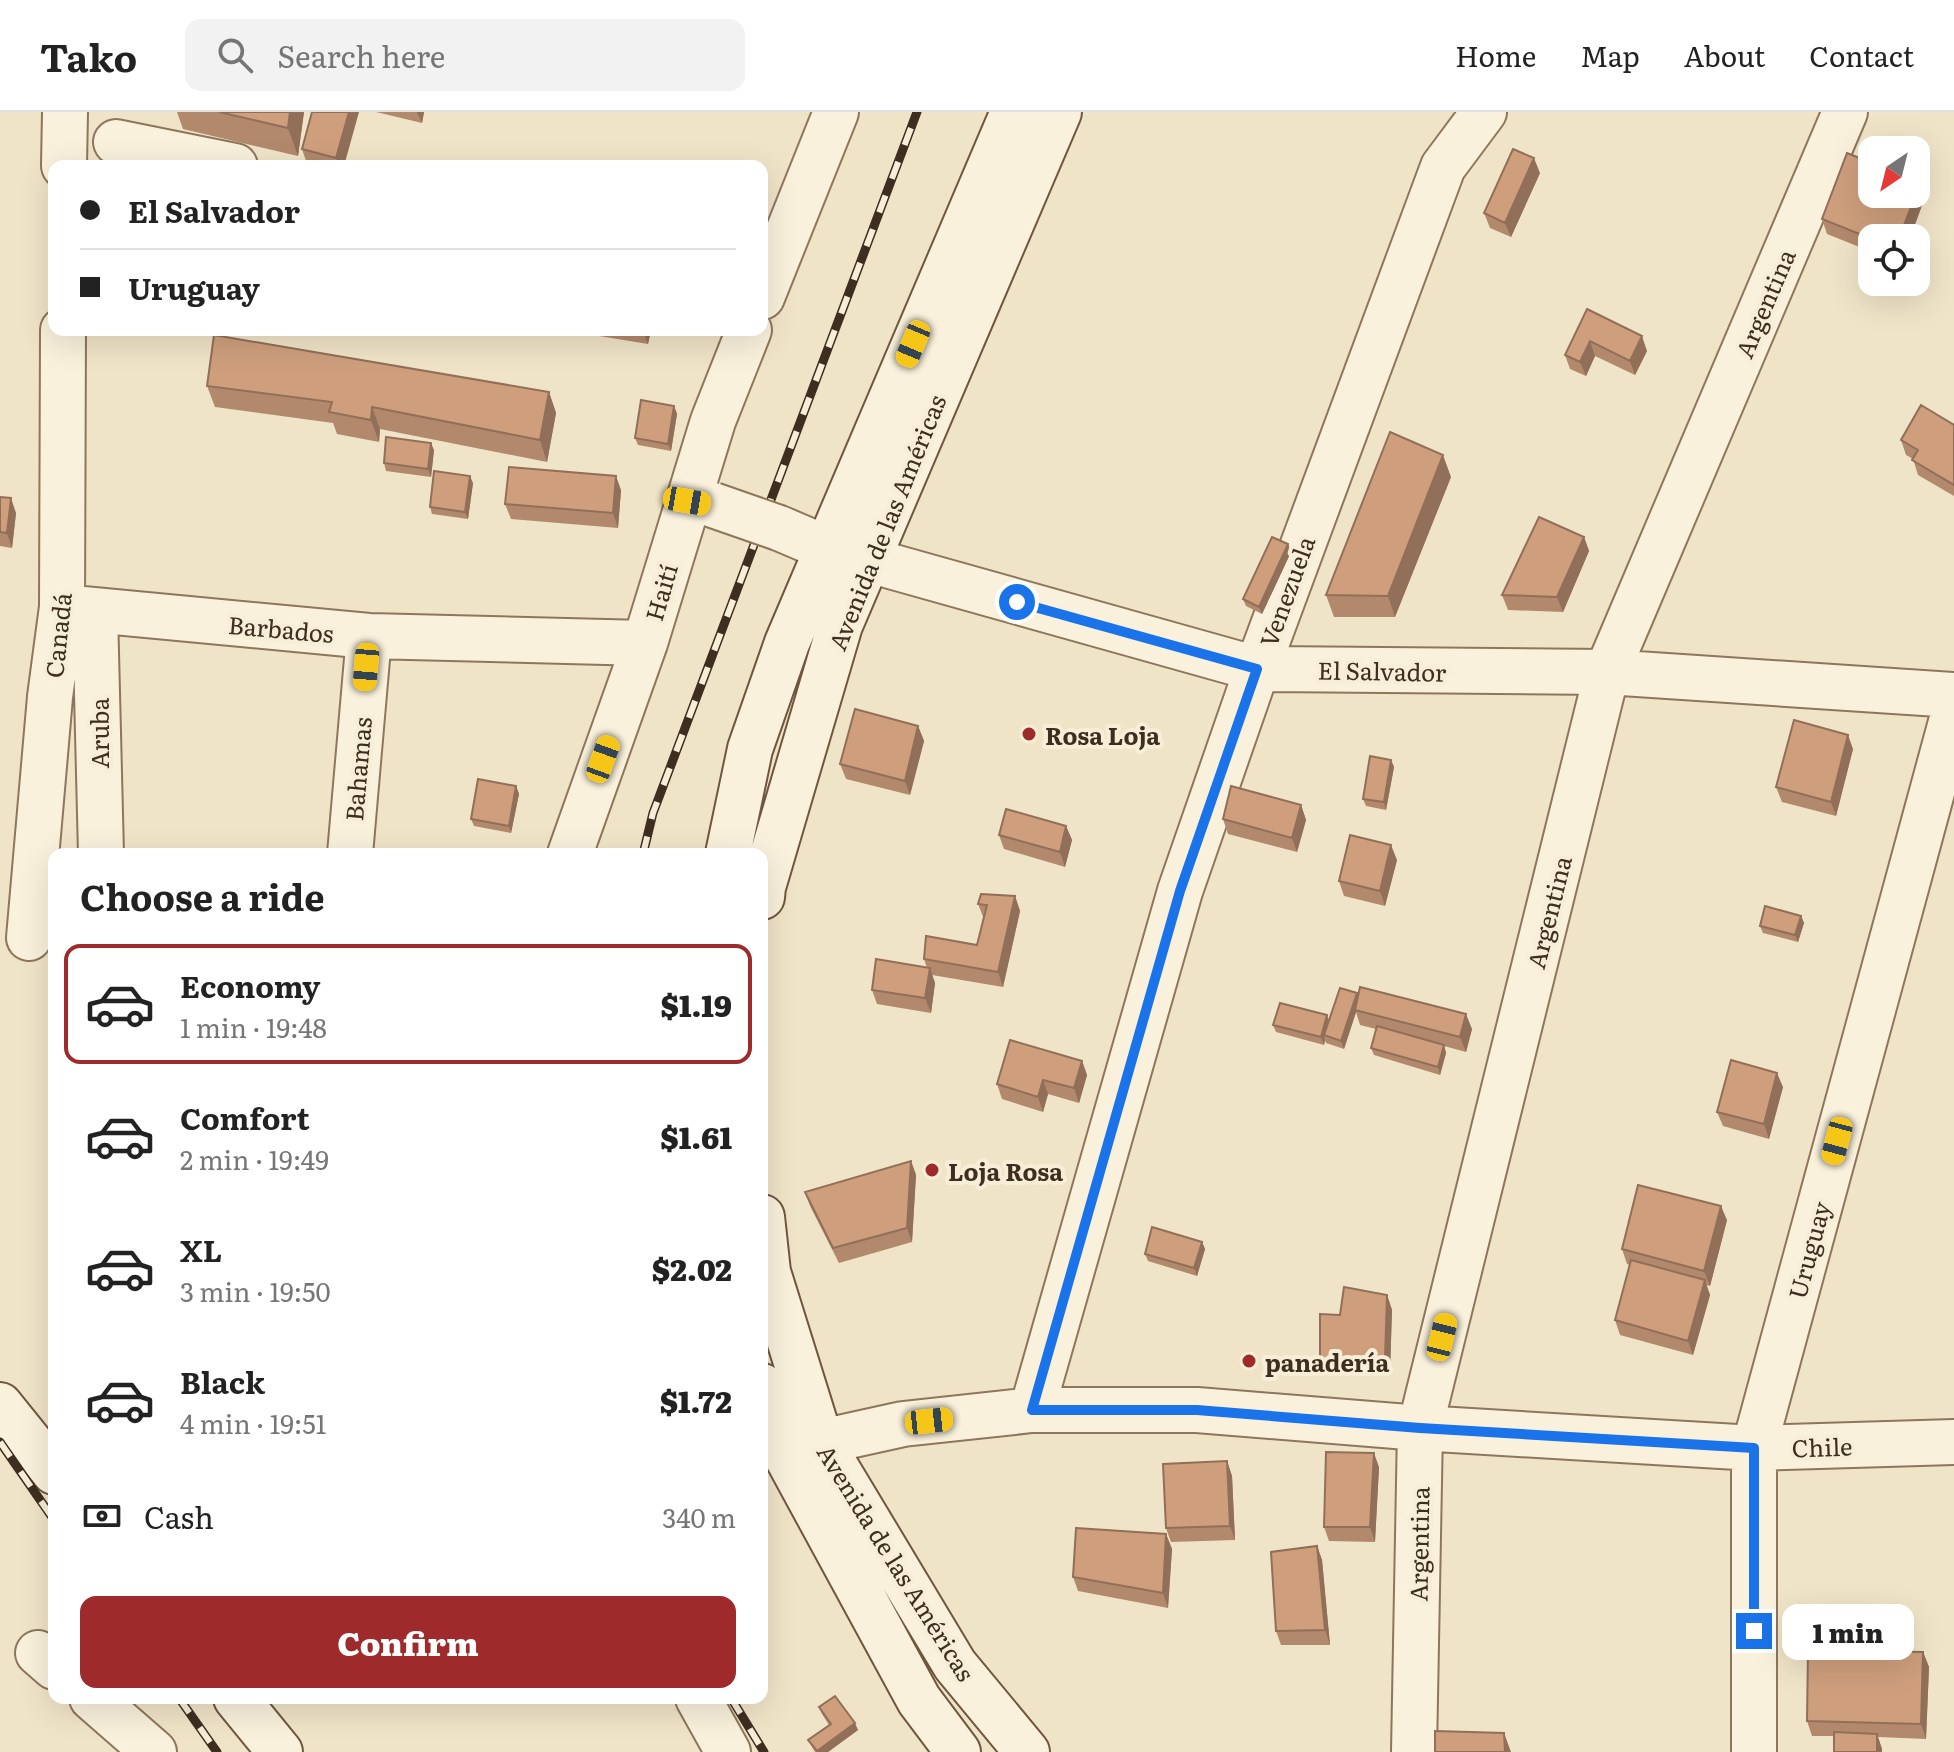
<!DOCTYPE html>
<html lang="en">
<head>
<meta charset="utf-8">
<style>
  :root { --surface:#fff; --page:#f2f2f2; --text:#222; --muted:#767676; --line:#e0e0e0; --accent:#9e2a2b }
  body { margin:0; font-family:Literata,serif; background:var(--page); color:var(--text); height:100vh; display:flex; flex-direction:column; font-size:30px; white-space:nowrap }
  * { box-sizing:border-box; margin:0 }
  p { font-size:26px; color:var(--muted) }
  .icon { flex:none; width:44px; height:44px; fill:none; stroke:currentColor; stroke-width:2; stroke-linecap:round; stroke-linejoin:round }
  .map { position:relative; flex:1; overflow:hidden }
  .sheet { position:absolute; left:48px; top:736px; width:720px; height:856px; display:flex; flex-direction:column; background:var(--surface); border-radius:16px; box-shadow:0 8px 32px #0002 }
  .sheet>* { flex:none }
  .guide { position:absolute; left:48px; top:48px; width:720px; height:176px; border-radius:16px; box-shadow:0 8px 32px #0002; display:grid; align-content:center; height:176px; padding:0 32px; background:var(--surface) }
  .needle { width:52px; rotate:215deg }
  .tools { position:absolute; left:1858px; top:24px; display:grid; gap:16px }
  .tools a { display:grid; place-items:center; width:72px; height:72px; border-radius:16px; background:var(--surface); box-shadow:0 8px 32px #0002; font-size:40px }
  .end { position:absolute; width:36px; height:36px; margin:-18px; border:10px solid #1a73e8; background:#fff; box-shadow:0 0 0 4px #fff }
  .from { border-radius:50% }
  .bubble { position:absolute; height:56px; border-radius:16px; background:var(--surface); box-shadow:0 8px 32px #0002; font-size:26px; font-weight:800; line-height:56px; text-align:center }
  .car { position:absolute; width:24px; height:48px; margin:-24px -12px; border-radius:10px; box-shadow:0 0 6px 2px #0007; background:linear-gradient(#f5c518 24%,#345 0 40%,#f5c518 0 76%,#345 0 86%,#f5c518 0) }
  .guide b { display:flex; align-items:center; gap:28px; height:76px; font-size:30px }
  .guide b+b { border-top:2px solid var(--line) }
  .guide i { width:20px; height:20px; background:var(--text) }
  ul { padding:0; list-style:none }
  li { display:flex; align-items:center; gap:24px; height:120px; margin:0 16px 12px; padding:0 16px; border:4px solid transparent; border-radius:16px }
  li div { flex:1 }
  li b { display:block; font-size:30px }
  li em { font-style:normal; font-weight:800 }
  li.active { border-color:var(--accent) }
  li>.icon { width:72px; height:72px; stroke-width:1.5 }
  h2 { padding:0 32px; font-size:36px; line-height:96px }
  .pay { display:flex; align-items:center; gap:20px; height:88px; padding:0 32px; font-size:30px }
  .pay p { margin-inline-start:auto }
  .primary-button { display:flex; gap:16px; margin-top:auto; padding:16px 32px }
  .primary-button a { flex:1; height:92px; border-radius:16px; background:var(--accent); color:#fff; font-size:32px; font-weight:800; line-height:92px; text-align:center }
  header { display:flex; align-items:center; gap:48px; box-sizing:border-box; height:112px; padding:0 40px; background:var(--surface); border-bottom:2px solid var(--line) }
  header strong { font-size:38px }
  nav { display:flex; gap:44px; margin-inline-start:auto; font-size:28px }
  .search { width:560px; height:72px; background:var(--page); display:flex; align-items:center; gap:20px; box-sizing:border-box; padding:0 28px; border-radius:16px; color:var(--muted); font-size:30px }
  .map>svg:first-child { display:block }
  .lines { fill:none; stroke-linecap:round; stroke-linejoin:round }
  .street-casing { stroke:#8d765c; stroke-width:48 }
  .secondary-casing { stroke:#6f573f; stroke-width:48 }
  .street { stroke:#faf1dc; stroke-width:44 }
  .secondary { stroke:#faf1dc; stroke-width:44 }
  .rail-casing { stroke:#3d2e20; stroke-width:9 }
  .rail { stroke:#f7eed8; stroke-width:6; stroke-dasharray:18; stroke-linecap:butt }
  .street-bridge-casing { stroke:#8d765c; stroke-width:48; stroke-linecap:butt }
  .street-bridge { stroke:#faf1dc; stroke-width:44 }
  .wall { fill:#b2896c }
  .shaded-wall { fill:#916f58 }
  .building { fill:#cf9f7d; stroke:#916f58; stroke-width:2 }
  .route { stroke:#1a73e8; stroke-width:10 }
  .poi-dot { fill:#9e2a2b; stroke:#f7eed8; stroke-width:3 }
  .labels { text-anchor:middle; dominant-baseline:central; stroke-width:8; stroke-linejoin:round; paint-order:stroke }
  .street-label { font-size:24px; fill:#3d2e20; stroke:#f7eed8 }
  .poi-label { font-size:24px; font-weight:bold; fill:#3d2e20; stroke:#f7eed8; text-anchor:start }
</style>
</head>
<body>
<header>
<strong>Tako</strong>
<div class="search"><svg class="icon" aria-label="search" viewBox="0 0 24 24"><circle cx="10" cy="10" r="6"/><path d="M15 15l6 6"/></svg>Search here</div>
<nav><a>Home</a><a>Map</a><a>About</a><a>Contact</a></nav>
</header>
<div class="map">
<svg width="1954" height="1640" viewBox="0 0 1954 1640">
  <rect width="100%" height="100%" fill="#f0e4c8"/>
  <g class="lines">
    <defs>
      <path id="street" d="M 116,30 L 235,54
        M 64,54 L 65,0
        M 762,185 L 836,0
        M 779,416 L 826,436 L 1257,557 L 1607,560 L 1954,583
        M 62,495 L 369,524 L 645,531
        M 95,500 L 101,742
        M 350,742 L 369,524
        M 570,742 L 645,531 L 713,309 L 749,218
        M 29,826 L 50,585 L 62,495 L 63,218
        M 1032,1298 L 1180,779 L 1257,557 L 1443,55 L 1484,0
        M 785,1338 L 903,1312 L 1032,1298 L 1197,1298 L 1420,1316 L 1754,1336 L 1954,1330
        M 38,1541 L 54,1555
        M 92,1586 L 154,1640
        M 698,1586 L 728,1640
        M 1414,1640 L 1420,1316 L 1607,560 L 1845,0
        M 1754,1640 L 1754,1336 L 1954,599"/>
      <path id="secondary" d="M 728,742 L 750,637 L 787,531 L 1013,0
        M 762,785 L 763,775 L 840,513 L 1059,0
        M 762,1105 L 768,1160 L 821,1330 L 955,1553 L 1027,1640
        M 762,1274 L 783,1338 L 919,1588 L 958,1640
        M 0,1293 L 54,1360
        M 236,1586 L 280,1640"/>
    </defs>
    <!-- street casing -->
    <use href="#street" class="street-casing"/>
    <!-- secondary casing -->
    <use href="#secondary" class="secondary-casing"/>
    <!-- street -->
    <use href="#street" class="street"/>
    <!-- secondary -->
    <use href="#secondary" class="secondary"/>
    <defs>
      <path id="rail" d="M 643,742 L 653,701 L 917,0
        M 0,1330 L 54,1408
        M 179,1586 L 217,1640
        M 731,1586 L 764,1640"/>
    </defs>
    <!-- rail casing -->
    <use href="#rail" class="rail-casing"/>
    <!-- rail -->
    <use href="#rail" class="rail"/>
    <defs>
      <path id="street-bridge" d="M 713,393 L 779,416"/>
    </defs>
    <!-- street-bridge casing -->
    <use href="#street-bridge" class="street-bridge-casing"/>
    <!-- street-bridge -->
    <use href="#street-bridge" class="street-bridge"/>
  </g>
  <!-- wall -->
  <path class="wall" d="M 177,0 L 304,0 L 298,44 L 183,17 Z
    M 312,0 L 344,54 L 316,54 L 307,52 L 302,37 Z
    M 376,0 L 424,0 L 422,11 Z
    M 1540,61 L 1511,125 L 1490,116 L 1484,101 Z
    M 1920,70 L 1925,85 L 1910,126 L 1872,126 L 1872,140 L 1827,122 L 1822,107 Z
    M 1587,197 L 1647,239 L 1635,263 L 1595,244 L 1586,264 L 1570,257 L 1565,243 Z
    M 563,218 L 651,218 L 648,232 Z
    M 207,274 L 549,280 L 556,301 L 547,350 L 380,317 L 379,330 L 337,322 L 333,311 L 215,295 Z
    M 674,294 L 677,302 L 671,339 L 638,333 L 635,326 Z
    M 1954,313 L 1954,384 L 1918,363 L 1913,347 L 1906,343 L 1901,328 Z
    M 434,338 L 431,365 L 386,359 L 384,351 Z
    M 1451,365 L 1395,505 L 1334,505 L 1326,483 Z
    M 473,371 L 468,407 L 432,402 L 430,395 Z
    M 621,378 L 618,416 L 511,407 L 505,392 Z
    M 0,385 L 16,401 L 12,436 L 0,434 Z
    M 1584,425 L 1589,439 L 1563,500 L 1508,498 L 1502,483 Z
    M 1288,432 L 1291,440 L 1262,502 L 1246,494 L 1243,487 Z
    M 918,614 L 924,629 L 910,683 L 846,667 L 840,652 Z
    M 1853,637 L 1836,704 L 1782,690 L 1776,675 Z
    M 1391,648 L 1394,655 L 1386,698 L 1366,694 L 1363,687 Z
    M 516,674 L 519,682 L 511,721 L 474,714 L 471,707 Z
    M 1301,693 L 1306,708 L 1297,740 L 1228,722 L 1223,707 Z
    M 1066,714 L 1072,728 L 1065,755 L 1004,737 L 999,723 Z
    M 1397,748 L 1385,794 L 1344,784 L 1339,769 Z
    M 1015,784 L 1020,799 L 1003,875 L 932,863 L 935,871 L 931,901 L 877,892 L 872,878 L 927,856 L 924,847 L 977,833 L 984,807 L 978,792 Z
    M 1801,804 L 1804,811 L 1798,830 L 1763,821 L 1760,814 Z
    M 1357,881 L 1358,884 L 1472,917 L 1466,940 L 1444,934 L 1446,941 L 1440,963 L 1374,943 L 1371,936 L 1376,917 L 1360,913 L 1356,900 L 1344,937 L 1326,931 L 1325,928 L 1324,933 L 1276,920 L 1273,913 L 1329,908 Z
    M 1082,949 L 1087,963 L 1079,991 L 1048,982 L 1043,1000 L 1002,987 L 997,972 Z
    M 1783,975 L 1769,1027 L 1723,1014 L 1717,1000 Z
    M 911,1049 L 916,1063 L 912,1130 L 839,1151 L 810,1094 L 805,1080 Z
    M 1727,1108 L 1710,1174 L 1706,1173 L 1710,1183 L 1693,1243 L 1620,1223 L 1615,1208 L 1630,1153 L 1627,1152 L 1622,1137 Z
    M 1202,1130 L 1205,1137 L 1197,1164 L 1148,1149 L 1145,1142 Z
    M 1387,1183 L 1392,1198 L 1390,1260 L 1325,1261 L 1320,1246 L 1340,1203 Z
    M 1227,1349 L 1232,1364 L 1235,1428 L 1171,1430 L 1166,1416 Z
    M 1379,1355 L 1375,1430 L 1329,1429 L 1324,1415 Z
    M 1166,1422 L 1172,1437 L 1168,1496 L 1078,1479 L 1073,1465 Z
    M 1317,1434 L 1322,1448 L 1330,1533 L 1281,1533 L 1276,1519 Z
    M 1923,1540 L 1929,1555 L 1926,1627 L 1878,1625 L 1882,1637 L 1834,1624 L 1812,1624 L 1807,1609 Z
    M 819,1595 L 858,1618 L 828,1640 L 815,1640 L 808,1628 L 829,1613 L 822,1602 Z"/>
  <!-- shaded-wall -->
  <path class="shaded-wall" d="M 290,0 L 304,0 L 298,44 L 288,16 Z
    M 349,0 L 359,0 L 344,54 L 339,54 L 336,46 Z
    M 417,0 L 424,0 L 422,11 Z
    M 1534,46 L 1540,61 L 1511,125 L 1505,111 Z
    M 1920,70 L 1925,85 L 1910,126 L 1899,126 Z
    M 643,218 L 651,218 L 648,232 Z
    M 1642,224 L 1647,239 L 1635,263 L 1630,249 Z
    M 1590,229 L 1595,244 L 1586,264 L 1580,250 Z
    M 549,280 L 556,301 L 547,350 L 540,328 Z
    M 674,294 L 677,302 L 671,339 L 668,332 Z
    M 372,295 L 380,317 L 379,330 L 371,308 Z
    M 431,331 L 434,338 L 431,365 L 428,357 Z
    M 1443,343 L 1451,365 L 1395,505 L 1388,484 Z
    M 470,364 L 473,371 L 468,407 L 465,400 Z
    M 616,364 L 621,378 L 618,416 L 613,401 Z
    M 11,386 L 16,401 L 12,436 L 7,421 Z
    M 1584,425 L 1589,439 L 1563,500 L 1557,485 Z
    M 1288,432 L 1291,440 L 1262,502 L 1259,495 Z
    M 918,614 L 924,629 L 910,683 L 905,669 Z
    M 1848,623 L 1853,637 L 1836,704 L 1831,690 Z
    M 1391,648 L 1394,655 L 1386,698 L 1384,690 Z
    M 516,674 L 519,682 L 511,721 L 509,714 Z
    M 1301,693 L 1306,708 L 1297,740 L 1292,726 Z
    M 1066,714 L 1072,728 L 1065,755 L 1060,740 Z
    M 1391,733 L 1397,748 L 1385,794 L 1380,779 Z
    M 1015,784 L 1020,799 L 1003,875 L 998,860 Z
    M 1801,804 L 1804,811 L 1798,830 L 1795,823 Z
    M 930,856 L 935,871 L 931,901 L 925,886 Z
    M 1357,881 L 1360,888 L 1344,937 L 1341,929 Z
    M 1466,902 L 1472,917 L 1466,940 L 1460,925 Z
    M 1327,903 L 1330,911 L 1324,923 L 1325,928 L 1324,933 L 1321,925 Z
    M 1444,933 L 1446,941 L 1440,963 L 1438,955 Z
    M 1082,949 L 1087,963 L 1079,991 L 1074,976 Z
    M 1777,961 L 1783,975 L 1769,1027 L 1764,1012 Z
    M 1043,968 L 1048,982 L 1043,1000 L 1038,985 Z
    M 911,1049 L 916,1063 L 912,1130 L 907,1116 Z
    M 1721,1094 L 1727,1108 L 1710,1174 L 1704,1159 Z
    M 1202,1130 L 1205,1137 L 1197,1164 L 1194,1156 Z
    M 1705,1168 L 1710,1183 L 1693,1243 L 1688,1229 Z
    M 1387,1183 L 1392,1198 L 1390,1260 L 1385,1246 Z
    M 1374,1341 L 1379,1355 L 1375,1430 L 1370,1415 Z
    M 1227,1349 L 1232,1364 L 1235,1428 L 1230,1414 Z
    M 1166,1422 L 1172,1437 L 1168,1496 L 1163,1481 Z
    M 1317,1434 L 1322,1448 L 1330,1533 L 1325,1518 Z
    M 1923,1540 L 1929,1555 L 1926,1627 L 1921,1612 Z
    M 855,1611 L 858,1618 L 828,1640 L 817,1640 Z
    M 1504,1621 L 1511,1640 L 1505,1640 Z
    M 1877,1622 L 1882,1637 L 1882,1640 L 1877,1640 Z"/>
  <!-- building -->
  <path class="building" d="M 219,0 L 290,0 L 288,16 Z
    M 312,0 L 349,0 L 336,46 L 302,37 Z
    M 1513,37 L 1534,46 L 1505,111 L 1484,101 Z
    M 1847,41 L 1872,51 L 1872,82 L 1916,82 L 1899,126 L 1872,126 L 1872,127 L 1822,107 Z
    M 1916,68 L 1920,70 L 1916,81 Z
    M 1587,197 L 1642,224 L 1630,249 L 1590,229 L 1580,250 L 1565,243 Z
    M 214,223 L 549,280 L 540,328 L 372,295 L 371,308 L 329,300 L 332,290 L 207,274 Z
    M 641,288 L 674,294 L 668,332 L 635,326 Z
    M 1921,293 L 1954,313 L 1954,373 L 1912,348 L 1918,338 L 1901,328 Z
    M 1390,320 L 1443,343 L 1388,484 L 1326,483 Z
    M 386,325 L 431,331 L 428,357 L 384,351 Z
    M 509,355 L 616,364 L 613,401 L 505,392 Z
    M 434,359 L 470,364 L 465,400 L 430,395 Z
    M 0,385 L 11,386 L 7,421 L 0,420 Z
    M 1539,405 L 1584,425 L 1557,485 L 1502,483 Z
    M 1272,425 L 1288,432 L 1259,495 L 1243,487 Z
    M 855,597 L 918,614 L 905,669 L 840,652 Z
    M 1794,608 L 1848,623 L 1831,690 L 1776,675 Z
    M 1370,644 L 1391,648 L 1384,690 L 1363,687 Z
    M 478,667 L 516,674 L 509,714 L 471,707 Z
    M 1231,674 L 1301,693 L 1292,726 L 1223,707 Z
    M 1006,697 L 1066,714 L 1060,740 L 999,723 Z
    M 1350,723 L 1391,733 L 1380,779 L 1339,769 Z
    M 981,782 L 1015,784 L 998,860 L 924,847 L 926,824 L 977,833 L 987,793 L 978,792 Z
    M 1765,794 L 1801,804 L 1795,823 L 1760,814 Z
    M 876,847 L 930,856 L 925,886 L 872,878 Z
    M 1360,875 L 1466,902 L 1460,925 L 1355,898 Z
    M 1340,876 L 1357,881 L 1341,929 L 1324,923 Z
    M 1280,891 L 1327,903 L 1321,925 L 1273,913 Z
    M 1377,914 L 1444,933 L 1438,955 L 1371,936 Z
    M 1010,928 L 1082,949 L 1074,976 L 1043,968 L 1038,985 L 997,972 Z
    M 1731,948 L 1777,961 L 1764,1012 L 1717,1000 Z
    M 911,1049 L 907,1116 L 833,1136 L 805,1080 Z
    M 1638,1073 L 1721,1094 L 1704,1159 L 1622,1137 Z
    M 1152,1115 L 1202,1130 L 1194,1156 L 1145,1142 Z
    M 1631,1148 L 1705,1168 L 1688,1229 L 1615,1208 Z
    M 1344,1175 L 1387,1183 L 1385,1246 L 1320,1246 L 1320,1202 L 1340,1203 Z
    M 1326,1340 L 1374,1341 L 1370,1415 L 1324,1415 Z
    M 1227,1349 L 1230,1414 L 1166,1416 L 1163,1352 Z
    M 1076,1416 L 1166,1422 L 1163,1481 L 1073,1465 Z
    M 1317,1434 L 1325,1518 L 1276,1519 L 1271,1440 Z
    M 1808,1538 L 1923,1540 L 1921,1612 L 1807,1609 Z
    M 835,1584 L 855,1611 L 817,1639 L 808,1628 L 831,1612 L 819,1595 Z
    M 1435,1619 L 1504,1621 L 1505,1640 L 1435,1640 Z
    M 1834,1620 L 1877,1622 L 1877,1640 L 1834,1640 Z"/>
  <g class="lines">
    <!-- route -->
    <path class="route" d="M 1017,490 L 1257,557 L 1180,779 L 1032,1298 L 1197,1298 L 1420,1316 L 1754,1336 L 1754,1519"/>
  </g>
  <!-- markers -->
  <g class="poi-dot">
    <circle cx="1029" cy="622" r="8"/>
    <circle cx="932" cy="1058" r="8"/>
    <circle cx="1249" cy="1249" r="8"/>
  </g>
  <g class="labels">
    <!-- street labels -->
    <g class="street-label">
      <text transform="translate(1764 191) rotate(-67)">Argentina</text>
      <text transform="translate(886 410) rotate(-68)">Avenida de las Américas</text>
      <text transform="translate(1286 479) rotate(-70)">Venezuela</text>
      <text transform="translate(660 480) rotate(-74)">Haití</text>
      <text transform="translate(281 516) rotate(5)">Barbados</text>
      <text transform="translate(57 523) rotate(-84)">Canadá</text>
      <text transform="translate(1382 558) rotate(1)">El Salvador</text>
      <text transform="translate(98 621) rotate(-90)">Aruba</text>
      <text transform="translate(357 657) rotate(-85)">Bahamas</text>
      <text transform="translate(1548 800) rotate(-76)">Argentina</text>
      <text transform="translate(1808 1138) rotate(-75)">Uruguay</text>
      <text transform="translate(1822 1334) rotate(-2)">Chile</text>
      <text transform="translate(1418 1432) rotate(-89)">Argentina</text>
      <text transform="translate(897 1450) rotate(58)">Avenida de las Américas</text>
    </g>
    <!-- poi labels -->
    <g class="poi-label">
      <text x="1045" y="622">Rosa Loja</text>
      <text x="948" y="1058">Loja Rosa</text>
      <text x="1265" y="1249">panadería</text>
    </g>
  </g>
</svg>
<div class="tools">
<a><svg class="needle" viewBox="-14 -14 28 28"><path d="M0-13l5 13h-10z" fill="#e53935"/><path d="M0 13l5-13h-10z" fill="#767676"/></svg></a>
<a><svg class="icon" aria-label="locate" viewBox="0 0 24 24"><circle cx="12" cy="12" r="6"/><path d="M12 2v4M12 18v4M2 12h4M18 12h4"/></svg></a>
</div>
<i class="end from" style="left:1017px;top:490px"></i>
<i class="end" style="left:1754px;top:1519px"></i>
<div class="bubble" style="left:1782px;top:1492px;width:132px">1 min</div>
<i class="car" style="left:913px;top:232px;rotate:203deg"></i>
<i class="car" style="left:687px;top:389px;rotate:100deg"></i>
<i class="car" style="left:366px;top:555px;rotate:185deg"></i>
<i class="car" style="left:603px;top:647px;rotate:20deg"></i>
<i class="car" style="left:1837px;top:1029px;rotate:195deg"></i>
<i class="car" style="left:1442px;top:1225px;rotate:14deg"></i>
<i class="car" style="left:929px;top:1309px;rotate:84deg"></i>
<div class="guide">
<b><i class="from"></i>El Salvador</b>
<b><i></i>Uruguay</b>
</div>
<section class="sheet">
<h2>Choose a ride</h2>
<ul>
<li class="active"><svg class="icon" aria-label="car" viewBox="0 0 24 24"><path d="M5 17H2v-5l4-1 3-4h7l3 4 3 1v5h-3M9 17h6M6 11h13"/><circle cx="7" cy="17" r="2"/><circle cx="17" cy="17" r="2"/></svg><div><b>Economy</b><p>1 min · 19:48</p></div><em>$1.19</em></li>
<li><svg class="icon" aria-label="car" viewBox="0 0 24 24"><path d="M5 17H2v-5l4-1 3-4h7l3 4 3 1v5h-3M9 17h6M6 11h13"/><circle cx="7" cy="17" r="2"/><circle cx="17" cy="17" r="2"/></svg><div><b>Comfort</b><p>2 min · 19:49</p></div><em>$1.61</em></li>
<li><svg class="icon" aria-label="car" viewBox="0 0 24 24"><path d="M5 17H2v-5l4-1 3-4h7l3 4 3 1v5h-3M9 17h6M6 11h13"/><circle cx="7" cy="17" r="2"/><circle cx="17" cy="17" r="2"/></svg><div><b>XL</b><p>3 min · 19:50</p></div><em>$2.02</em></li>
<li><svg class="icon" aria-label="car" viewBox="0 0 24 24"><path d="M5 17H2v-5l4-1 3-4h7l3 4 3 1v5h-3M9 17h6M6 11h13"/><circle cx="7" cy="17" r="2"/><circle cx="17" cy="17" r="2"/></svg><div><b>Black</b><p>4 min · 19:51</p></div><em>$1.72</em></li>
</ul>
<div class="pay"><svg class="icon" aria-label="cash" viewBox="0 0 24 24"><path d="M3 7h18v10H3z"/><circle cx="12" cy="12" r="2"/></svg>Cash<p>340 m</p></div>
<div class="primary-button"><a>Confirm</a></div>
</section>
</div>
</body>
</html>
